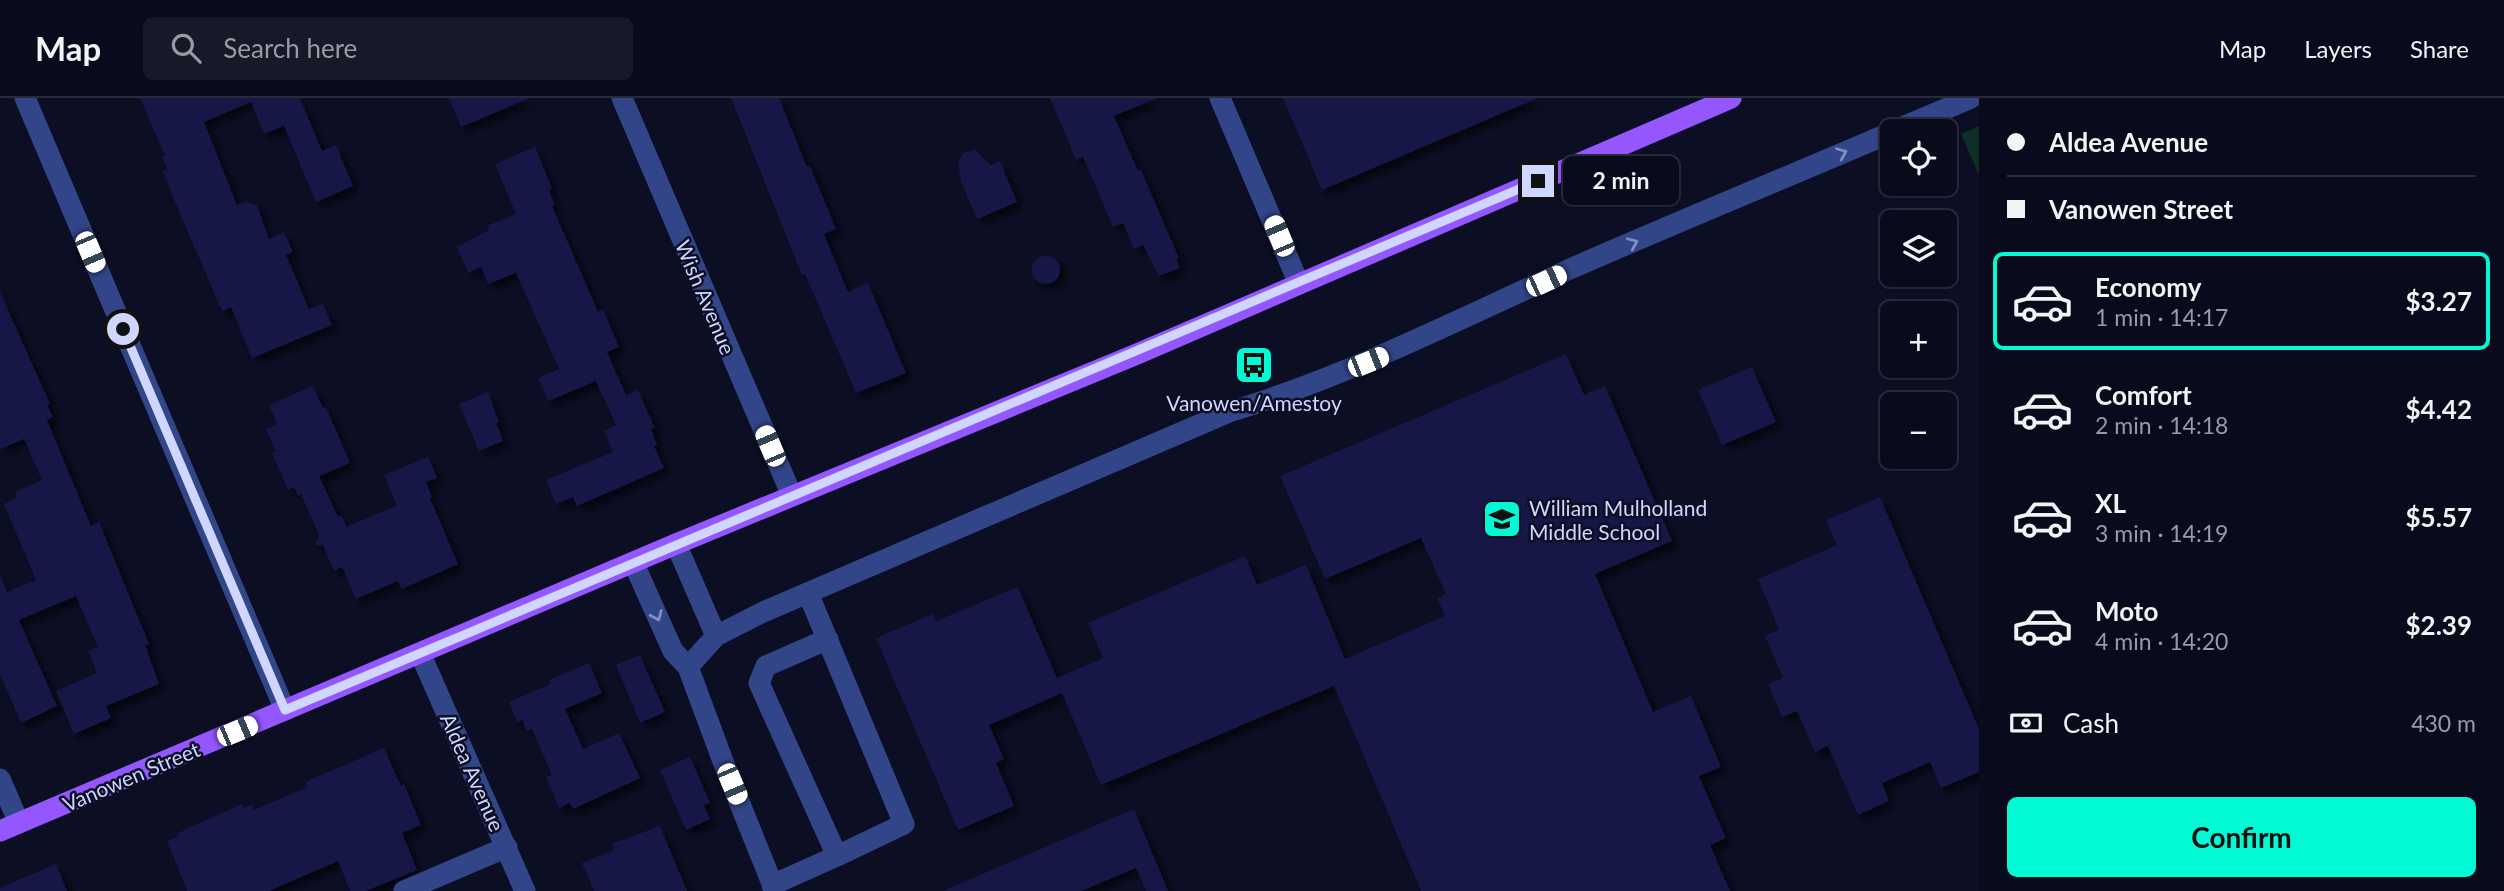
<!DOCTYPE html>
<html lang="en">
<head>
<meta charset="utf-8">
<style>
  :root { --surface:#090a1b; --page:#171828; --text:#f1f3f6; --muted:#999aa3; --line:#292b3a; --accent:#00fad3 }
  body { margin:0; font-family:Lato,sans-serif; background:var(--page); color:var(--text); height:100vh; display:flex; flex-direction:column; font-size:26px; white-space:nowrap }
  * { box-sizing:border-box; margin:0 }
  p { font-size:23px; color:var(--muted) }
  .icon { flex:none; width:38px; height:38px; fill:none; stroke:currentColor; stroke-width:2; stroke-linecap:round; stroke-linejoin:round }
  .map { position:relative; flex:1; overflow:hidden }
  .side { display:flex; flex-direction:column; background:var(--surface); width:525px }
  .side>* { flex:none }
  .guide { display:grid; align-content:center; height:154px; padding:0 28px; background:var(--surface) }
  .buttons { position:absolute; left:1880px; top:21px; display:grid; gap:14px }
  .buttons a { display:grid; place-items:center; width:77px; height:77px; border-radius:10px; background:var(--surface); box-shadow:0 2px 5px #0004,0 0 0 2px var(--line); font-size:35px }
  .end { position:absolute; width:32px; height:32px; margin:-16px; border:9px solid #cfd6ff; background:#111; box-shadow:0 0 0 4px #111 }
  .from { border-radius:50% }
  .bubble { position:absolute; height:49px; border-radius:10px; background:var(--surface); box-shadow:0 2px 5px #0004,0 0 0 2px var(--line); font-size:23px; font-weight:700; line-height:49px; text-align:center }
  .car { position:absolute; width:21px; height:42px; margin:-21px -10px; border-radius:9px; box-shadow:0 0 5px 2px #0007; background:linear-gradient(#fff 24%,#345 0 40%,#fff 0 76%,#345 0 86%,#fff 0) }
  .guide b { display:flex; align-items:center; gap:24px; height:66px; font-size:26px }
  .guide b+b { border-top:2px solid var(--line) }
  .guide i { width:18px; height:18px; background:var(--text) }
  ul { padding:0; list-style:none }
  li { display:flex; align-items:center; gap:21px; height:98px; margin:0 14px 10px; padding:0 14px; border:4px solid transparent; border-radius:10px }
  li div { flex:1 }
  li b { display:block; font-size:26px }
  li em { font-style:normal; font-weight:700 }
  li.on { border-color:var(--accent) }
  li>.icon { width:63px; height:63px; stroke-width:1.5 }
  .pay { display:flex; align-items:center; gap:18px; height:77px; padding:0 28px; font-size:26px }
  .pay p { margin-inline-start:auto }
  .action { display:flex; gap:14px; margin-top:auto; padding:14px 28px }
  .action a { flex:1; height:80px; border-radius:10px; background:var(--accent); color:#111; font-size:28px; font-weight:700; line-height:80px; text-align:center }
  header { display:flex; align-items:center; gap:42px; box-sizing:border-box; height:98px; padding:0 35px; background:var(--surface); border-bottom:2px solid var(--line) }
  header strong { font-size:33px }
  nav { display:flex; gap:38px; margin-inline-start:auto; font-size:24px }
  .search { width:490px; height:63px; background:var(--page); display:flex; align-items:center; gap:18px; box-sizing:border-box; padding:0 24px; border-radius:10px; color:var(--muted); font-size:26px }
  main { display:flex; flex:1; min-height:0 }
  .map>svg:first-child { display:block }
  .green { fill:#0e2f25 }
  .building { fill:#161847; filter:url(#shadow) }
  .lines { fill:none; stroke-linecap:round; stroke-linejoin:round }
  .minor { stroke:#324588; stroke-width:21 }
  .major { stroke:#9456ff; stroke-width:21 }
  .oneway { stroke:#808ec4 }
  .route { stroke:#cfd6ff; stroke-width:9 }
  .labels { text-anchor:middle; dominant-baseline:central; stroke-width:5; stroke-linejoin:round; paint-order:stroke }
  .street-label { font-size:21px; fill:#cfd6ff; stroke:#0c0e24 }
  .poi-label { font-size:21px; fill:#cfd6ff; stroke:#0c0e24 }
</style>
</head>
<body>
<header>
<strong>Map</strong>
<div class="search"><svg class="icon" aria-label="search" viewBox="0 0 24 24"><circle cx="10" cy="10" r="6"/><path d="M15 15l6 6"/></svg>Search here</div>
<nav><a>Map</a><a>Layers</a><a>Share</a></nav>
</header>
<main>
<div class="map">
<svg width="1979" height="793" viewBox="0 0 1979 793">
  <defs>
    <filter id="shadow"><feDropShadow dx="6" dy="6" stdDeviation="3.5" flood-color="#0009"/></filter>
  </defs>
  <rect width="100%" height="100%" fill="#0c0e24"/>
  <!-- green -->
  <path class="green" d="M 1979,28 L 1979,77 L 1961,36 Z"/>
  <!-- building -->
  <path class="building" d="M 140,0 L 300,0 L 322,53 L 336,47 L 353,88 L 316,104 L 284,28 L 264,36 L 251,4 L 204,24 L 237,107 L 245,104 L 257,107 L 269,141 L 284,134 L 293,154 L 286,157 L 309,211 L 323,206 L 332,227 L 252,260 L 231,209 L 222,213 L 175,104 L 163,73 L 167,71 L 162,59 L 165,58 Z
    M 449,0 L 530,0 L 461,29 Z
    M 731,0 L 779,0 L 807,69 L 810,68 L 836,131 L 824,136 L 848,194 L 868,185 L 906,275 L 856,295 L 805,176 L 802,177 Z
    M 1050,0 L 1157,0 L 1114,18 L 1138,73 L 1141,72 L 1179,160 L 1176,161 L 1180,170 L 1159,178 L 1143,147 L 1134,151 L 1123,125 L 1113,129 L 1083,59 L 1076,62 Z
    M 1283,0 L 1538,0 L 1322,92 Z
    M 535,49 L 552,90 L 549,92 L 555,107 L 552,108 L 598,214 L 603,211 L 619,249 L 607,254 L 626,297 L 638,292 L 655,330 L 651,331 L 657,347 L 654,348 L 664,370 L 577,408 L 573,399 L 556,406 L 546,382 L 613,354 L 604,333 L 616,327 L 596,283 L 548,303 L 538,280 L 559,271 L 516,175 L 488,186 L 481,169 L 468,175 L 457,149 L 489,132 L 487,128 L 516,116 L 495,66 Z
    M 975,52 L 991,67 L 1000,63 L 1017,104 L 977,121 L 961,84 L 958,64 L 963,55 Z
    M1032 172a14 14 0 1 1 28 0a14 14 0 1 1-28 0Z
    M 0,194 L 50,306 L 47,307 L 53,319 L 47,322 L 91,428 L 99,424 L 149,546 L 145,547 L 159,586 L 106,608 L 111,620 L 74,636 L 56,593 L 97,575 L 88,553 L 98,549 L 76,498 L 19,522 L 57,608 L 21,625 L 0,576 L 0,477 L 7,494 L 36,482 L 4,406 L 17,400 L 15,394 L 42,382 L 24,341 L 0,351 Z
    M 1566,256 L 1584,297 L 1605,288 L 1672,443 L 1595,476 L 1653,614 L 1691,598 L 1721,669 L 1699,678 L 1726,740 L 1710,747 L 1730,793 L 1421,793 L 1334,588 L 1101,687 L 1062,595 L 989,627 L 1004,661 L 996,665 L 1014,708 L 958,732 L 876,540 L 933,516 L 936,523 L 1018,489 L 1057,580 L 1103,560 L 1088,525 L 1245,458 L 1257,487 L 1306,467 L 1345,561 L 1445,518 L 1437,500 L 1446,496 L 1421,440 L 1325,481 L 1280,378 Z
    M 1752,269 L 1776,324 L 1722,347 L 1698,292 Z
    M 313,288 L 323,310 L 326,309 L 350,365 L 319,378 L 338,419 L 342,418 L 346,429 L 397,408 L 384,377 L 428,359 L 437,380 L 426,384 L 432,399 L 430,400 L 458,466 L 402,491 L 398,483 L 356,501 L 342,469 L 334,473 L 323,447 L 315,447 L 319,437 L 301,396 L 298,398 L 294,389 L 288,392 L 272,355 L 276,353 L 266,331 L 277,326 L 269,307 Z
    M 488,294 L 499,324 L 496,325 L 503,343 L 479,353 L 459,306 Z
    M 1880,399 L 1979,631 L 1979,674 L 1941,690 L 1930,664 L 1882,685 L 1889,703 L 1858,717 L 1828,648 L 1815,654 L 1797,613 L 1782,619 L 1768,586 L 1783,580 L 1765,538 L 1779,532 L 1758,481 L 1837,447 L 1826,422 Z
    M 640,557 L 665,614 L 640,625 L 616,567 Z
    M 589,565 L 602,595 L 565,611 L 583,651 L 619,635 L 640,680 L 573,711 L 570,705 L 559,710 L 546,679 L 552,677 L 532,631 L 527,633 L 522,622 L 517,624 L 509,604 L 551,586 L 549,582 Z
    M 384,650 L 401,688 L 404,686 L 421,727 L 402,735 L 417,772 L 366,793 L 350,793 L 338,763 L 269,793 L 187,793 L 167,743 L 179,738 L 178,735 L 242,706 L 244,710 L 252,707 L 254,712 L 308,689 L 305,684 Z
    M 690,659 L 710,705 L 704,707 L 710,721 L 686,732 L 660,672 Z
    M 1134,711 L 1168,793 L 1146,793 L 1136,770 L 1081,793 L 943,793 Z
    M 660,728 L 687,793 L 594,793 L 582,765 L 614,752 L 612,746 Z
    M 56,766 L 67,793 L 0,793 L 0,790 Z"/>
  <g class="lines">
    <!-- minor -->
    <path class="minor" d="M 25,0 L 285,612
      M 622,0 L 792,398
      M 1220,0 L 1299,186
      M 1893,33 L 1971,0
      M 676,446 L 716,538
      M 633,464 L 673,553 L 688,569 L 724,666 L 775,793
      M 808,495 L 904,726 L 837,758 L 759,585 L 766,568 L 828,541
      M 420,555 L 525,793
      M 688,569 L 716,538 L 763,514 L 1229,314 C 1348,278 1457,222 1570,171 C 1677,124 1785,80 1892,34
      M 0,681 L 19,725
      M 772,787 L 837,758
      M 404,793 L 507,749"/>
    <!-- major -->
    <path class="major" d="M 0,733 L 676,446 L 1137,256 L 1731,0"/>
  </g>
  <!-- one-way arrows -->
  <defs><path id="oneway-chevron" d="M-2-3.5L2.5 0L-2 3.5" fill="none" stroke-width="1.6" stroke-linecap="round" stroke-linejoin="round" transform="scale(1.75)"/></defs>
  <g class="oneway">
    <use href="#oneway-chevron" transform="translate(1842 55) rotate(-23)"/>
    <use href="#oneway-chevron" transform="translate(1633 145) rotate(-23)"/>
    <use href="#oneway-chevron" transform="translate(657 518) rotate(66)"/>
  </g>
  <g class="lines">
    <!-- route -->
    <path class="route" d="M 123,231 L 285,612 C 703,436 1122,262 1538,83"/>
  </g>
  <!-- icons -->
  <defs>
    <symbol id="bus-square" viewBox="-11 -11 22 22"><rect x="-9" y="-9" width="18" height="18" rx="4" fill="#00fad3" stroke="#0c0e24"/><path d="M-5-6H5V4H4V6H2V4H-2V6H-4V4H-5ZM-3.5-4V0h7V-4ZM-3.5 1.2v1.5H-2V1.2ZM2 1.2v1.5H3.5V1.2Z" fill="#111"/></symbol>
    <symbol id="school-square" viewBox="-11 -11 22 22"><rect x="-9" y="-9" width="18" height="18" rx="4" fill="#00fad3" stroke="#0c0e24"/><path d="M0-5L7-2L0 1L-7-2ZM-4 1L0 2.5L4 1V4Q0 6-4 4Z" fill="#111"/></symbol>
  </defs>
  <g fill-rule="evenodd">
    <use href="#bus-square" x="1232" y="245" width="44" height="44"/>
    <use href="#school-square" x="1480" y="399" width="44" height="44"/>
  </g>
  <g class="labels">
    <!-- street labels -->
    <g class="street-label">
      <text transform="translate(706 199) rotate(67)">Wish Avenue</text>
      <text transform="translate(473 674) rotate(66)">Aldea Avenue</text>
      <text transform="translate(131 678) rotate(-23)">Vanowen Street</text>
    </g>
    <!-- poi labels -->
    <g class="poi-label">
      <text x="1254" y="304">Vanowen/Amestoy</text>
      <text x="1529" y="409" text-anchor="start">William Mulholland<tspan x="1529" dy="24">Middle School</tspan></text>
    </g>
  </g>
</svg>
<div class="buttons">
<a><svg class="icon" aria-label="locate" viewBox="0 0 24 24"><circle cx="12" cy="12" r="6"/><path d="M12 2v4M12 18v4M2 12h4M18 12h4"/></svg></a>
<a><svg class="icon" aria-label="layers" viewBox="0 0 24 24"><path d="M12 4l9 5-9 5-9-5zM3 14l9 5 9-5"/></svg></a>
<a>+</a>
<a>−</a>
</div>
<i class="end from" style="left:123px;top:231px"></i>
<i class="end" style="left:1538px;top:83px"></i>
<div class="bubble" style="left:1563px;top:58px;width:116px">2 min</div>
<i class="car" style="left:1279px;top:138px;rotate:337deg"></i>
<i class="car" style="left:90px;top:154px;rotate:157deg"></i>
<i class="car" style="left:1546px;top:183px;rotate:65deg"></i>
<i class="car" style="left:1368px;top:264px;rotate:68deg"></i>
<i class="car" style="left:770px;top:348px;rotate:337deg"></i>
<i class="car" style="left:237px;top:633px;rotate:67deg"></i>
<i class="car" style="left:732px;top:686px;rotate:157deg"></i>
</div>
<section class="side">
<div class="guide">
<b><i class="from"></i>Aldea Avenue</b>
<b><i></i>Vanowen Street</b>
</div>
<ul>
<li class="on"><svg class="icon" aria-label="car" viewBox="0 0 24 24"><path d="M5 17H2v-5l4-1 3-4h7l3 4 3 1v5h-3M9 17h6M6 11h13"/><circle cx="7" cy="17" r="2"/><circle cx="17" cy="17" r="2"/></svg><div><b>Economy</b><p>1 min · 14:17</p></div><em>$3.27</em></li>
<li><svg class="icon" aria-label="car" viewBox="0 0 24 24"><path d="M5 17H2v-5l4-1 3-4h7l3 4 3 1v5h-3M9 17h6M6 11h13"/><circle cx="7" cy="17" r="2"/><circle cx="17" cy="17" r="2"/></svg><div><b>Comfort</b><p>2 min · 14:18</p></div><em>$4.42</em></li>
<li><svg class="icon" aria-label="car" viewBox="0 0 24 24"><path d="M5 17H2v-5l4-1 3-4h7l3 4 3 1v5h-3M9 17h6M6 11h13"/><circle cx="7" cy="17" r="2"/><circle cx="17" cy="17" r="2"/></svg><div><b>XL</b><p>3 min · 14:19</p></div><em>$5.57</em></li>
<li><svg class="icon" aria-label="car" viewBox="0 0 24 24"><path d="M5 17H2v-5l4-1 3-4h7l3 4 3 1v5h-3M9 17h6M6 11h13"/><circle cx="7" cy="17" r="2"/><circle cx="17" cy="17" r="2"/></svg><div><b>Moto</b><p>4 min · 14:20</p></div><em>$2.39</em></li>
</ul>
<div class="pay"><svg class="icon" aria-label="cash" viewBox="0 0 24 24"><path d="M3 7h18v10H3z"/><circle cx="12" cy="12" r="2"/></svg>Cash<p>430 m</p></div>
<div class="action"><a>Confirm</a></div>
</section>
</main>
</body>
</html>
